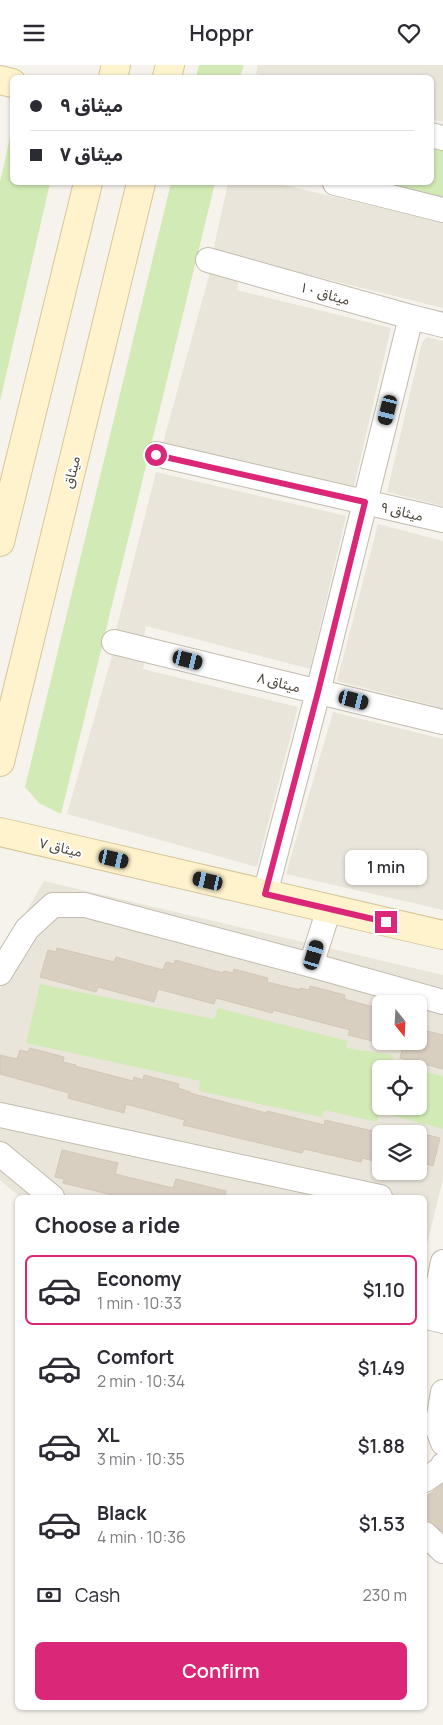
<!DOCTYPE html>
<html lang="en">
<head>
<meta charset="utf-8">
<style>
  :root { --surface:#fff; --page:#f2f2f3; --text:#2b2b33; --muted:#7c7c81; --line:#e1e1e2; --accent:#db2777 }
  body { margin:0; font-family:Manrope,"Noto Sans Arabic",sans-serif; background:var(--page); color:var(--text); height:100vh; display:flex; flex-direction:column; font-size:19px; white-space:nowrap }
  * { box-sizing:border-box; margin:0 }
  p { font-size:16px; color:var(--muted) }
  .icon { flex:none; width:28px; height:28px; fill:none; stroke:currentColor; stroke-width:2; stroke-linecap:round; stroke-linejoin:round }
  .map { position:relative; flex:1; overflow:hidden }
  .details { position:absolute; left:15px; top:1130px; width:412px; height:515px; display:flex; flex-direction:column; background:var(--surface); border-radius:8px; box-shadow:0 1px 4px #0004 }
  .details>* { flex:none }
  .hud { position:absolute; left:10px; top:10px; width:424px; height:110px; border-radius:8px; box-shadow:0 1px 4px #0004; display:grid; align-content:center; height:110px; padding:0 20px; background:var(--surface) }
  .needle { width:32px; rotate:162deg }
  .tools { position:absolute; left:372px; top:930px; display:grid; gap:10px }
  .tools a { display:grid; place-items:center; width:55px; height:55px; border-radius:8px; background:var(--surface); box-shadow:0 1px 4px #0004; font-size:25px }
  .end { position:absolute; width:22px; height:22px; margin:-11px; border:6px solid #db2777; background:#fff; box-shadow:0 0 0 2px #fff }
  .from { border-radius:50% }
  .bubble { position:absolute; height:35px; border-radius:8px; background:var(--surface); box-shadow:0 1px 4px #0004; font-size:16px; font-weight:600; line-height:35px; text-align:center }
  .car { position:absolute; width:15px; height:30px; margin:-15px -8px; border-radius:6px; box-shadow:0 0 4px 1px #0007; background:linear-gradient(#222 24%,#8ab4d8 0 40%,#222 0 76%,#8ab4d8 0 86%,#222 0) }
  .hud b { display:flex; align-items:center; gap:18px; height:48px; font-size:19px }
  .hud b+b { border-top:1px solid var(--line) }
  .hud i { width:12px; height:12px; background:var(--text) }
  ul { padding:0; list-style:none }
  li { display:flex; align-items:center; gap:15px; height:70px; margin:0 10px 8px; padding:0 10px; border:2px solid transparent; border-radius:8px }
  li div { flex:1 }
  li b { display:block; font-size:19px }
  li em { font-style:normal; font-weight:600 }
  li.current { border-color:var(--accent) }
  li>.icon { width:45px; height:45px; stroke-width:1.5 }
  h2 { padding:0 20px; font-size:22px; line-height:60px }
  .pay { display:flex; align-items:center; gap:12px; height:55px; padding:0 20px; font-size:19px }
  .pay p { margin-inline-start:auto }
  .cta { display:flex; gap:10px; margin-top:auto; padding:10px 20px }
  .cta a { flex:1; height:58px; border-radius:8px; background:var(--accent); color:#fff; font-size:20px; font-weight:600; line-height:58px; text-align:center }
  header { display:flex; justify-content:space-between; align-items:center; height:65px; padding:0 20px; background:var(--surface); font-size:22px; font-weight:600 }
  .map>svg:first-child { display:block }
  .residential { fill:#eae5da; fill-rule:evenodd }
  .green { fill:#d2eab5 }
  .building { fill:#d8cfc1; stroke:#d3c7b4 }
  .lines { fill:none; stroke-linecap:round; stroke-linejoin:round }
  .street-casing { stroke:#c2bbae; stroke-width:26 }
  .secondary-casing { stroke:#d6c79b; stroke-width:30 }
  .street { stroke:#fff; stroke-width:24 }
  .secondary { stroke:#fff3cd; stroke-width:28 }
  .route { stroke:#db2777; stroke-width:6 }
  .labels { text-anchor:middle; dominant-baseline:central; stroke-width:4; stroke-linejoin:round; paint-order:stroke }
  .street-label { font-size:14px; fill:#4b4439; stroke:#fff }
</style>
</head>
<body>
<header><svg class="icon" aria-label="menu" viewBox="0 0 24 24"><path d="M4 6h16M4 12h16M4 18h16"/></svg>Hoppr<svg class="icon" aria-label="heart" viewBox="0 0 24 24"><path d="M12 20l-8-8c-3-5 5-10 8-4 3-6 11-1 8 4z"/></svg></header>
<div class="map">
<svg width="443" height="1660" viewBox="0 0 443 1660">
  <rect width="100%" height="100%" fill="#f6f3ec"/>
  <!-- residential -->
  <path class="residential" d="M 258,0 L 443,0 L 443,57 L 431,54 L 431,12 L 270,12 L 256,9 Z
    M 228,118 L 276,118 L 443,158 L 443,243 L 213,186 Z
    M 210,207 L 239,214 L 237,225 L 391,263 L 353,425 L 190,384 L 161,385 Z
    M 427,272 L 443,276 L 443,441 L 387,427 L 422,277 Z
    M 156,407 L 346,451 L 310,604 L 146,561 L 144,572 L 116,565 Z
    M 378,459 L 443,476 L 443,643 L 337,616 Z
    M 114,584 L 145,592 L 143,604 L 298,642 L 257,802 L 67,749 Z
    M 333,647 L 443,674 L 443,845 L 286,809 Z
    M 44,816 L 443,910 L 443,1114 L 425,1187 L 425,1132 L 20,1132 L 0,1115 L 0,892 ZM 381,939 L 419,939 L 419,976 L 381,976 ZM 381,1004 L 419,1004 L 419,1041 L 381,1041 ZM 381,1069 L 419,1069 L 419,1106 L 381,1106 Z"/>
  <!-- green -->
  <path class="green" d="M 199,0 L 244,0 L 240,12 L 196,12 Z
    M 12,64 L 12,118 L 50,118 L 0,336 L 0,117 Z
    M 431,83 L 443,85 L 443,132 L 380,118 L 431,118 Z
    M 171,118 L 215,118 L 61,749 L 39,738 L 25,722 Z
    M 40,919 L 214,954 L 218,943 L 348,976 L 346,983 L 393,990 L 393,998 L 415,1004 L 381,1004 L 381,1041 L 419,1041 L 419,1005 L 443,1011 L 443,1064 L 379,1047 L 377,1057 L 324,1045 L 322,1052 L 199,1026 L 200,1016 L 26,978 Z"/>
  <!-- building -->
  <path class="building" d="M 57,883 L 114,897 L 116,892 L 163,905 L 166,897 L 174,899 L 175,895 L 223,908 L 224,906 L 233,908 L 234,904 L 268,913 L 267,917 L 300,925 L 300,923 L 309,925 L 310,921 L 345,930 L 344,934 L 381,944 L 381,978 L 348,970 L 350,965 L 273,945 L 272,948 L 216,933 L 214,939 L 158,924 L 154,937 L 98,922 L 96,927 L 40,912 L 48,885 L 56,887 Z
    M 419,964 L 443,970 L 443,1004 L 400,993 L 404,976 L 419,976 Z
    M 30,983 L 64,992 L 63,997 L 76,1000 L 75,1001 L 133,1016 L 134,1012 L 143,1015 L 144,1010 L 179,1019 L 178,1023 L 190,1027 L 190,1028 L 266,1048 L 267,1046 L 324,1060 L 325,1055 L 381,1068 L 381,1088 L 377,1087 L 374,1096 L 362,1093 L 361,1097 L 304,1084 L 302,1088 L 183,1060 L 185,1055 L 126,1039 L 124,1048 L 68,1033 L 69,1028 L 0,1009 L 0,990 L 17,994 L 20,985 L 28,987 Z
    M 419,1068 L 440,1073 L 433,1101 L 419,1097 Z
    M 62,1085 L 118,1098 L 115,1109 L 173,1123 L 176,1114 L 226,1126 L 225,1132 L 111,1132 L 112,1130 L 63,1118 L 64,1114 L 55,1112 Z
    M 443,1419 L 443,1467 L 425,1453 L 425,1432 Z"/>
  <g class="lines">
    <defs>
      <path id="street" d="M 431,70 L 443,73
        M 335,118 L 443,145
        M 208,195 L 411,252 L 443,260
        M 156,389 L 443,455
        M 114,577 L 443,657
        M 265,829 L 318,627 L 411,252
        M 311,900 L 329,844
        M 0,908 L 27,864 L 53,840 L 85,840 L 311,900 L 443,937
        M 0,1050 L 380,1132
        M 0,1089 L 52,1132
        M 443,1197 L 431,1253 L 443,1256
        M 443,1327 L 437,1362 L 443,1378
        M 425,1415 L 442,1403 L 443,1400
        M 425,1469 L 443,1486"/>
      <path id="secondary" d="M 113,12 L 116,0
        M 167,12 L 170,0
        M 0,15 L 12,18
        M 0,477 L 88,118
        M 0,697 L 141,118
        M 0,767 L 443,870"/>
    </defs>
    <!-- street casing -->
    <use href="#street" class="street-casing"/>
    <!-- secondary casing -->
    <use href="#secondary" class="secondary-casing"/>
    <!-- street -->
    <use href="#street" class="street"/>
    <!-- secondary -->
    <use href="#secondary" class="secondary"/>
  </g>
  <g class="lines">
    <!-- route -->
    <path class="route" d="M 156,390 L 365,437 L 318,627 L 265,829 L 386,857"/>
  </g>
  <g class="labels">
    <!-- street labels -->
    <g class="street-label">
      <text transform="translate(325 228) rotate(16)">میثاق ۱۰</text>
      <text transform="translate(71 407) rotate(-76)">میثاق</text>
      <text transform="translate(402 446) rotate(13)">میثاق ۹</text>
      <text transform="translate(279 617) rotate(14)">میثاق ۸</text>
      <text transform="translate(61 782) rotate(13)">میثاق ۷</text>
    </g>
  </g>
</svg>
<div class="tools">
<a><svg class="needle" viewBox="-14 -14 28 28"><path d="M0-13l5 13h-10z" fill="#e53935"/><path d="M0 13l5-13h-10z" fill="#7c7c81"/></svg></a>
<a><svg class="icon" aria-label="locate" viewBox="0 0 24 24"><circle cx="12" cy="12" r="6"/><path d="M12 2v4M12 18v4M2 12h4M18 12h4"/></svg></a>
<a><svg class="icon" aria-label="layers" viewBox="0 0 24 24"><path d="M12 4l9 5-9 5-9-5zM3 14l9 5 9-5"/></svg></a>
</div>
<i class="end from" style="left:156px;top:390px"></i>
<i class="end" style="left:386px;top:857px"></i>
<div class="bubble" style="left:345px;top:785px;width:82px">1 min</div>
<i class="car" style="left:388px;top:345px;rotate:194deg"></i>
<i class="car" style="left:188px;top:595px;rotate:104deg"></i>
<i class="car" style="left:354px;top:635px;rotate:104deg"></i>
<i class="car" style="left:114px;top:794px;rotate:103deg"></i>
<i class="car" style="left:208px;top:816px;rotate:283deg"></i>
<i class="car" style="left:314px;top:890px;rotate:17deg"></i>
<div class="hud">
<b><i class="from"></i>میثاق ۹</b>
<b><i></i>میثاق ۷</b>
</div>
<section class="details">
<h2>Choose a ride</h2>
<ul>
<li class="current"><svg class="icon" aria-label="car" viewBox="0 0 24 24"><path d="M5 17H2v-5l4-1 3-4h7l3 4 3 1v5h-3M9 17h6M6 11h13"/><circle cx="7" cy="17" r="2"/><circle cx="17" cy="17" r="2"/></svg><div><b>Economy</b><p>1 min · 10:33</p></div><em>$1.10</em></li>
<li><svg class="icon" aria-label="car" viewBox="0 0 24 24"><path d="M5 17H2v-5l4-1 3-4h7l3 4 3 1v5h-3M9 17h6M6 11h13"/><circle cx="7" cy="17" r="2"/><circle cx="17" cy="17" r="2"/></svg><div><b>Comfort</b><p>2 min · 10:34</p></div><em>$1.49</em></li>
<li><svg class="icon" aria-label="car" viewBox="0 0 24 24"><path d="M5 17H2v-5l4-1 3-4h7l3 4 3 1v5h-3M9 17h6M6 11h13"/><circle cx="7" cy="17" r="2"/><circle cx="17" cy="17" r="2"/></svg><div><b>XL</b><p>3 min · 10:35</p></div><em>$1.88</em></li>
<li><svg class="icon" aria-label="car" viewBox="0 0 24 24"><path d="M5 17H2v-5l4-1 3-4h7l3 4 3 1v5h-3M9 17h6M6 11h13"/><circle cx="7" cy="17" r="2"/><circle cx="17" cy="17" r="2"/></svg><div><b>Black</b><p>4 min · 10:36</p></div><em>$1.53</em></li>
</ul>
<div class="pay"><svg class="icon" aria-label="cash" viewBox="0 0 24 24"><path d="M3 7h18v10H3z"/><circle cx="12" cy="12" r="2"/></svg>Cash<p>230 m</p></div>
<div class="cta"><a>Confirm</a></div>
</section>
</div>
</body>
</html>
